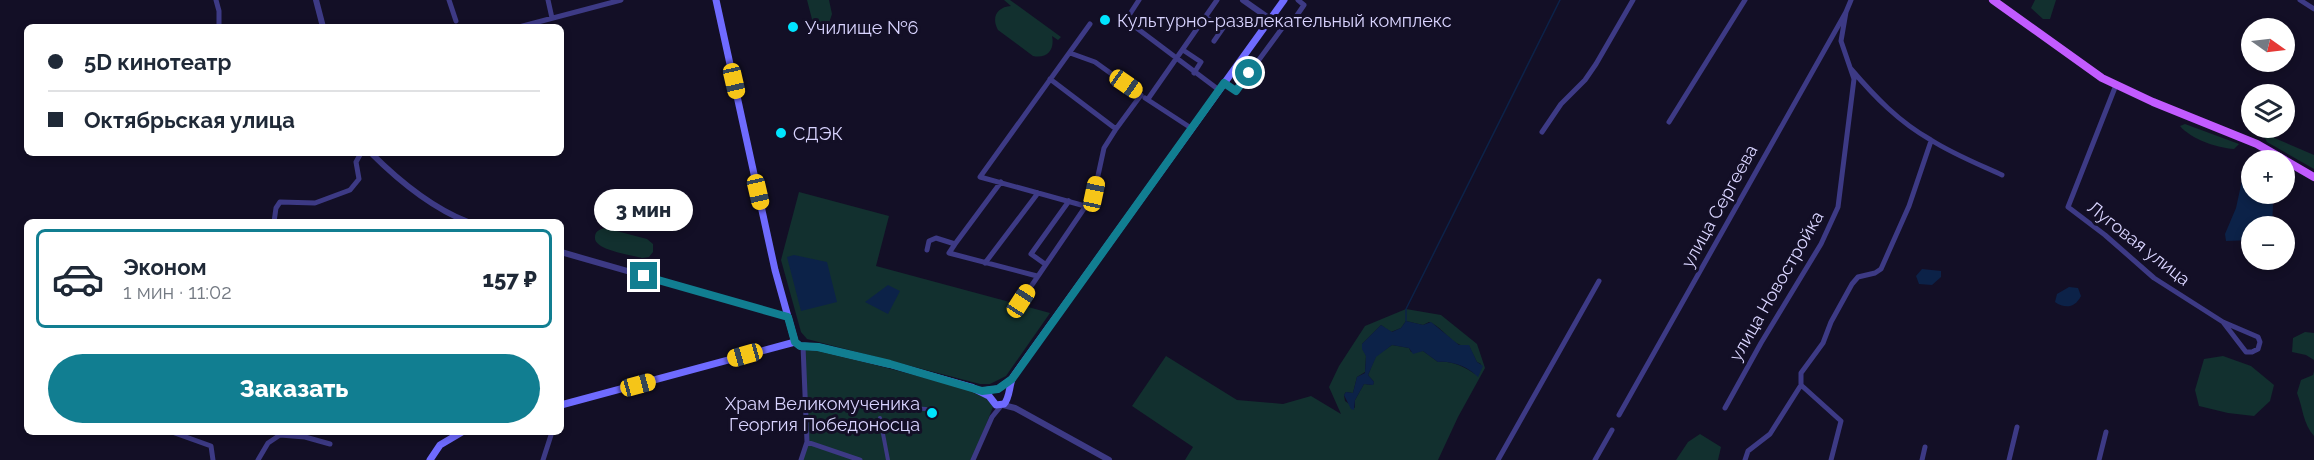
<!DOCTYPE html>
<html lang="ru">
<head>
<meta charset="utf-8">
<style>
  :root { --surface:#fff; --page:#f6f6f7; --text:#1f2937; --muted:#747a83; --line:#e0e1e3; --accent:#117e91 }
  body { margin:0; font-family:Raleway,sans-serif; background:var(--page); color:var(--text); height:100vh; display:flex; flex-direction:column; font-size:22px; white-space:nowrap }
  * { box-sizing:border-box; margin:0 }
  p { font-size:20px; color:var(--muted) }
  .icon { flex:none; width:33px; height:33px; fill:none; stroke:currentColor; stroke-width:2; stroke-linecap:round; stroke-linejoin:round }
  .map { position:relative; flex:1; overflow:hidden }
  .sheet { position:absolute; left:24px; top:219px; width:540px; height:216px; display:flex; flex-direction:column; background:var(--surface); border-radius:9px; box-shadow:0 3px 9px #0003 }
  .sheet>* { flex:none }
  .hud { position:absolute; left:24px; top:24px; width:540px; height:132px; border-radius:9px; box-shadow:0 3px 9px #0003; display:grid; align-content:center; height:132px; padding:0 24px; background:var(--surface) }
  .needle { width:39px; rotate:104deg }
  .fabs { position:absolute; left:2241px; top:18px; display:grid; gap:12px }
  .fabs a { display:grid; place-items:center; width:54px; height:54px; border-radius:50%; background:var(--surface); box-shadow:0 3px 9px #0003; font-size:30px }
  .end { position:absolute; width:27px; height:27px; margin:-14px; border:8px solid #117e91; background:#fff; box-shadow:0 0 0 3px #fff }
  .from { border-radius:50% }
  .bubble { position:absolute; height:42px; border-radius:21px; background:var(--surface); box-shadow:0 3px 9px #0003; font-size:20px; font-weight:800; line-height:42px; text-align:center }
  .car { position:absolute; width:18px; height:36px; margin:-18px -9px; border-radius:8px; box-shadow:0 0 4px 2px #0007; background:linear-gradient(#f5c518 24%,#345 0 40%,#f5c518 0 76%,#345 0 86%,#f5c518 0) }
  .hud b { display:flex; align-items:center; gap:21px; height:57px; font-size:22px }
  .hud b+b { border-top:2px solid var(--line) }
  .hud i { width:15px; height:15px; background:var(--text) }
  ul { padding:10px 0 0; list-style:none }
  li { display:flex; align-items:center; gap:18px; height:99px; margin:0 12px 9px; padding:0 12px; border:3px solid transparent; border-radius:9px }
  li div { flex:1 }
  li b { display:block; font-size:22px }
  li em { font-style:normal; font-weight:800 }
  li.current { border-color:var(--accent) }
  li>.icon { width:54px; height:54px; stroke-width:1.5 }
  .action { display:flex; gap:12px; margin-top:auto; padding:12px 24px }
  .action a { flex:1; height:69px; border-radius:36px; background:var(--accent); color:#fff; font-size:24px; font-weight:800; line-height:69px; text-align:center }
  .map>svg:first-child { display:block }
  .green { fill:#12302f; fill-rule:evenodd }
  .water { fill:#0c2248 }
  .lines { fill:none; stroke-linecap:round; stroke-linejoin:round }
  .stream { stroke:#0c2248; stroke-width:1.5 }
  .pedestrian { stroke:#3d3a85; stroke-width:4 }
  .minor { stroke:#3d3a85; stroke-width:5 }
  .tertiary { stroke:#3d3a85; stroke-width:6 }
  .secondary { stroke:#6f6bff; stroke-width:7 }
  .primary { stroke:#c25bff; stroke-width:8 }
  .route { stroke:#117e91; stroke-width:8 }
  .poi-dot { fill:#00e5ff; stroke:#130f26; stroke-width:2 }
  .labels { text-anchor:middle; dominant-baseline:central; stroke-width:6; stroke-linejoin:round; paint-order:stroke }
  .poi-label { font-size:18px; fill:#d9d4ff; stroke:#130f26; text-anchor:start }
  .street-label { font-size:18px; fill:#d9d4ff; stroke:#130f26 }
</style>
</head>
<body>
<div class="map">
<svg width="2314" height="460" viewBox="0 0 2314 460">
  <rect width="100%" height="100%" fill="#130f26"/>
  <!-- green -->
  <path class="green" d="M 807,0 L 829,0 L 832,14 L 829,23 L 820,26 L 813,23 Z
    M 1004,0 L 1010,0 L 1061,37 L 1058,40 L 1052,36 C 1055,50 1047,59 1033,56 L 998,30 C 991,17 997,7 1011,6 Z
    M 2035,0 L 2056,0 L 2050,19 L 2043,19 L 2031,8 Z
    M 2185,124 L 2239,144 L 2234,149 C 2217,148 2191,139 2180,126 Z
    M 2258,131 L 2314,155 L 2314,169 L 2267,142 L 2265,138 L 2257,135 Z
    M 799,192 L 889,216 L 876,266 L 1050,313 L 1006,376 L 990,384 L 980,384 L 807,339 L 801,332 L 781,260 Z
    M 605,228 L 647,239 L 653,244 L 653,252 L 649,257 L 642,258 C 632,255 593,250 595,237 C 595,231 600,229 605,228 Z
    M 1406,309 L 1441,315 L 1477,344 L 1485,368 L 1458,417 L 1438,460 L 1185,460 L 1193,447 L 1132,406 L 1166,356 L 1237,400 L 1283,404 L 1311,396 L 1341,414 L 1329,387 L 1339,366 L 1365,326 ZM 1406,321 L 1423,325 L 1429,322 C 1444,327 1452,348 1469,346 L 1477,362 L 1481,364 L 1475,374 C 1465,367 1451,360 1438,362 L 1423,351 L 1411,352 L 1409,348 L 1392,345 L 1376,356 L 1368,375 L 1374,382 L 1373,385 L 1364,384 L 1355,400 L 1355,408 L 1345,401 L 1344,395 L 1346,392 L 1353,393 L 1357,377 L 1365,372 L 1366,356 L 1362,344 L 1381,325 L 1391,332 L 1401,328 Z
    M 2305,332 L 2314,333 L 2314,360 L 2306,355 L 2292,352 L 2293,338 Z
    M 803,346 L 979,392 L 992,402 L 993,407 L 972,460 L 801,460 L 807,442 Z
    M 2223,356 L 2251,366 L 2274,385 L 2270,401 L 2254,416 L 2228,413 L 2199,406 L 2195,390 L 2204,359 Z
    M 2314,371 L 2314,436 C 2303,424 2303,408 2297,393 L 2301,380 L 2313,375 Z
    M 1700,434 L 1721,447 L 1718,460 L 1676,460 L 1688,442 Z"/>
  <!-- water -->
  <path class="water" d="M 2251,161 L 2252,194 L 2268,194 L 2273,205 L 2272,226 L 2252,226 L 2251,240 L 2226,241 L 2225,234 L 2236,208 L 2246,162 Z
    M 794,255 L 827,262 L 837,302 L 801,311 L 787,257 Z
    M 1922,269 L 1941,271 L 1941,277 L 1932,285 L 1919,284 L 1916,276 Z
    M 888,285 L 900,291 L 888,314 L 865,302 Z
    M 2069,287 L 2078,288 L 2081,296 C 2075,308 2065,309 2055,302 L 2057,294 Z
    M 1406,321 L 1423,325 L 1431,322 L 1459,345 L 1469,345 L 1477,362 L 1483,366 L 1478,377 C 1469,367 1451,360 1438,362 L 1423,351 L 1413,354 L 1409,348 L 1392,345 L 1376,357 L 1368,375 L 1374,382 L 1373,385 L 1364,384 L 1355,400 L 1354,410 L 1351,409 L 1344,395 L 1346,392 L 1353,393 L 1357,377 L 1365,373 L 1366,356 L 1362,349 L 1362,344 L 1381,325 L 1392,332 L 1401,328 Z"/>
  <g class="lines">
    <!-- stream -->
    <path class="stream" d="M 1406,321 L 1406,309 L 1560,0"/>
    <!-- pedestrian -->
    <path class="pedestrian" d="M 888,408 L 896,407 L 926,409
      M 880,418 L 888,460"/>
    <!-- minor -->
    <path class="minor" d="M 216,0 L 219,11 L 219,27
      M 449,0 L 456,21
      M 548,0 L 552,18
      M 1139,0 L 1126,20 L 1219,90
      M 2300,0 L 2314,9
      M 1205,17 L 1223,28 L 1214,41
      M 519,27 L 621,0
      M 1183,50 L 1201,62 L 1194,73
      M 1851,69 C 1875,97 1899,122 1931,140 C 1953,154 1978,164 2002,175
      M 1050,79 L 1116,129 L 1141,95 L 1095,62 L 1070,53
      M 1224,83 L 1236,91 L 1283,27 L 1291,24 L 1304,5 L 1298,0
      M 2116,85 L 2068,207 L 2105,235 L 2154,278 L 2223,322 L 2246,352 L 2252,352 L 2258,349 L 2260,342 L 2258,337 L 2223,322
      M 1145,98 L 1191,128
      M 1148,99 L 1217,0
      M 1669,122 L 1745,0
      M 1542,132 L 1561,104 L 1585,80 L 1596,64 L 1633,0
      M 1085,206 L 980,177 L 1090,24
      M 274,222 L 276,208 L 280,202 L 315,203 L 350,190 L 359,179 L 356,162 L 361,153
      M 955,244 L 1001,182
      M 927,250 L 929,241 L 936,238 L 955,244 L 949,253 L 1037,276
      M 985,263 L 1038,193
      M 1045,264 L 1031,254 L 1069,201
      M 1021,301 L 1094,194 L 1104,148 L 1116,129
      M 1801,385 L 1801,373 L 1823,343 L 1831,322 L 1852,284 L 1858,277 L 1875,273 L 1881,269 L 1909,206 L 1931,141
      M 1725,408 L 1761,343 L 1821,244 L 1838,207 L 1854,79 L 1841,41 L 1846,12 L 1851,0
      M 1619,415 L 1846,12
      M 172,432 L 211,446 L 213,460
      M 807,442 L 860,460
      M 258,460 L 268,443 L 280,435 L 305,437 L 330,444
      M 543,460 L 552,432
      M 801,460 L 807,442 L 803,346
      M 973,460 L 992,417 L 1001,406
      M 1498,460 L 1599,281
      M 1595,460 L 1612,430
      M 1745,460 L 1748,451 L 1770,434 L 1801,385 L 1841,421 L 1831,460
      M 1922,460 L 1925,447
      M 2009,460 L 2017,427
      M 2099,460 L 2106,432"/>
    <!-- tertiary -->
    <path class="tertiary" d="M 316,0 L 323,27
      M 1243,0 L 1270,19
      M 371,153 C 398,180 432,208 468,222
      M 561,252 L 788,317
      M 1003,405 L 1015,408 L 1109,460"/>
    <!-- secondary -->
    <path class="secondary" d="M 716,0 L 775,270 L 795,342
      M 982,391 L 998,389 L 1012,379
      M 561,405 L 795,342 L 800,346 L 818,347 L 889,364 L 971,387 L 989,396 L 996,405 L 1004,404 C 1010,398 1009,385 1013,377 L 1284,0
      M 430,460 L 440,445 L 462,432"/>
    <!-- primary -->
    <path class="primary" d="M 1993,0 L 2102,78 L 2153,102 L 2257,144 L 2314,177"/>
  </g>
  <g class="lines">
    <!-- route -->
    <path class="route" d="M 644,276 L 788,317 L 795,342 L 800,346 L 818,347 L 890,364 L 982,391 L 998,389 L 1012,379 L 1224,83 L 1236,91 L 1249,73"/>
  </g>
  <!-- markers -->
  <g class="poi-dot">
    <circle cx="1105" cy="20" r="6"/>
    <circle cx="793" cy="27" r="6"/>
    <circle cx="781" cy="133" r="6"/>
    <circle cx="932" cy="413" r="6"/>
  </g>
  <g class="labels">
    <!-- poi labels -->
    <g class="poi-label">
      <text x="1117" y="20">Культурно-развлекательный комплекс</text>
      <text x="805" y="27">Училище №6</text>
      <text x="793" y="133">СДЭК</text>
      <text x="920" y="403" text-anchor="end">Храм Великомученика<tspan x="920" dy="21">Георгия Победоносца</tspan></text>
    </g>
    <!-- street labels -->
    <g class="street-label">
      <text transform="translate(1719 206) rotate(-61)">улица Сергеева</text>
      <text transform="translate(2139 243) rotate(38)">Луговая улица</text>
      <text transform="translate(1776 286) rotate(-60)">улица Новостройка</text>
    </g>
  </g>
</svg>
<div class="fabs">
<a><svg class="needle" viewBox="-14 -14 28 28"><path d="M0-13l5 13h-10z" fill="#e53935"/><path d="M0 13l5-13h-10z" fill="#747a83"/></svg></a>
<a><svg class="icon" aria-label="layers" viewBox="0 0 24 24"><path d="M12 4l9 5-9 5-9-5zM3 14l9 5 9-5"/></svg></a>
<a>+</a>
<a>−</a>
</div>
<i class="end from" style="left:1249px;top:73px"></i>
<i class="end" style="left:644px;top:276px"></i>
<div class="bubble" style="left:594px;top:189px;width:99px">3 мин</div>
<i class="car" style="left:734px;top:81px;rotate:167deg"></i>
<i class="car" style="left:1126px;top:84px;rotate:125deg"></i>
<i class="car" style="left:758px;top:192px;rotate:167deg"></i>
<i class="car" style="left:1094px;top:194px;rotate:12deg"></i>
<i class="car" style="left:1021px;top:301px;rotate:33deg"></i>
<i class="car" style="left:745px;top:355px;rotate:254deg"></i>
<i class="car" style="left:638px;top:385px;rotate:75deg"></i>
<div class="hud">
<b><i class="from"></i>5D кинотеатр</b>
<b><i></i>Октябрьская улица</b>
</div>
<section class="sheet">
<ul>
<li class="current"><svg class="icon" aria-label="car" viewBox="0 0 24 24"><path d="M5 17H2v-5l4-1 3-4h7l3 4 3 1v5h-3M9 17h6M6 11h13"/><circle cx="7" cy="17" r="2"/><circle cx="17" cy="17" r="2"/></svg><div><b>Эконом</b><p>1 мин · 11:02</p></div><em>157 ₽</em></li>
</ul>
<div class="action"><a>Заказать</a></div>
</section>
</div>
</body>
</html>
